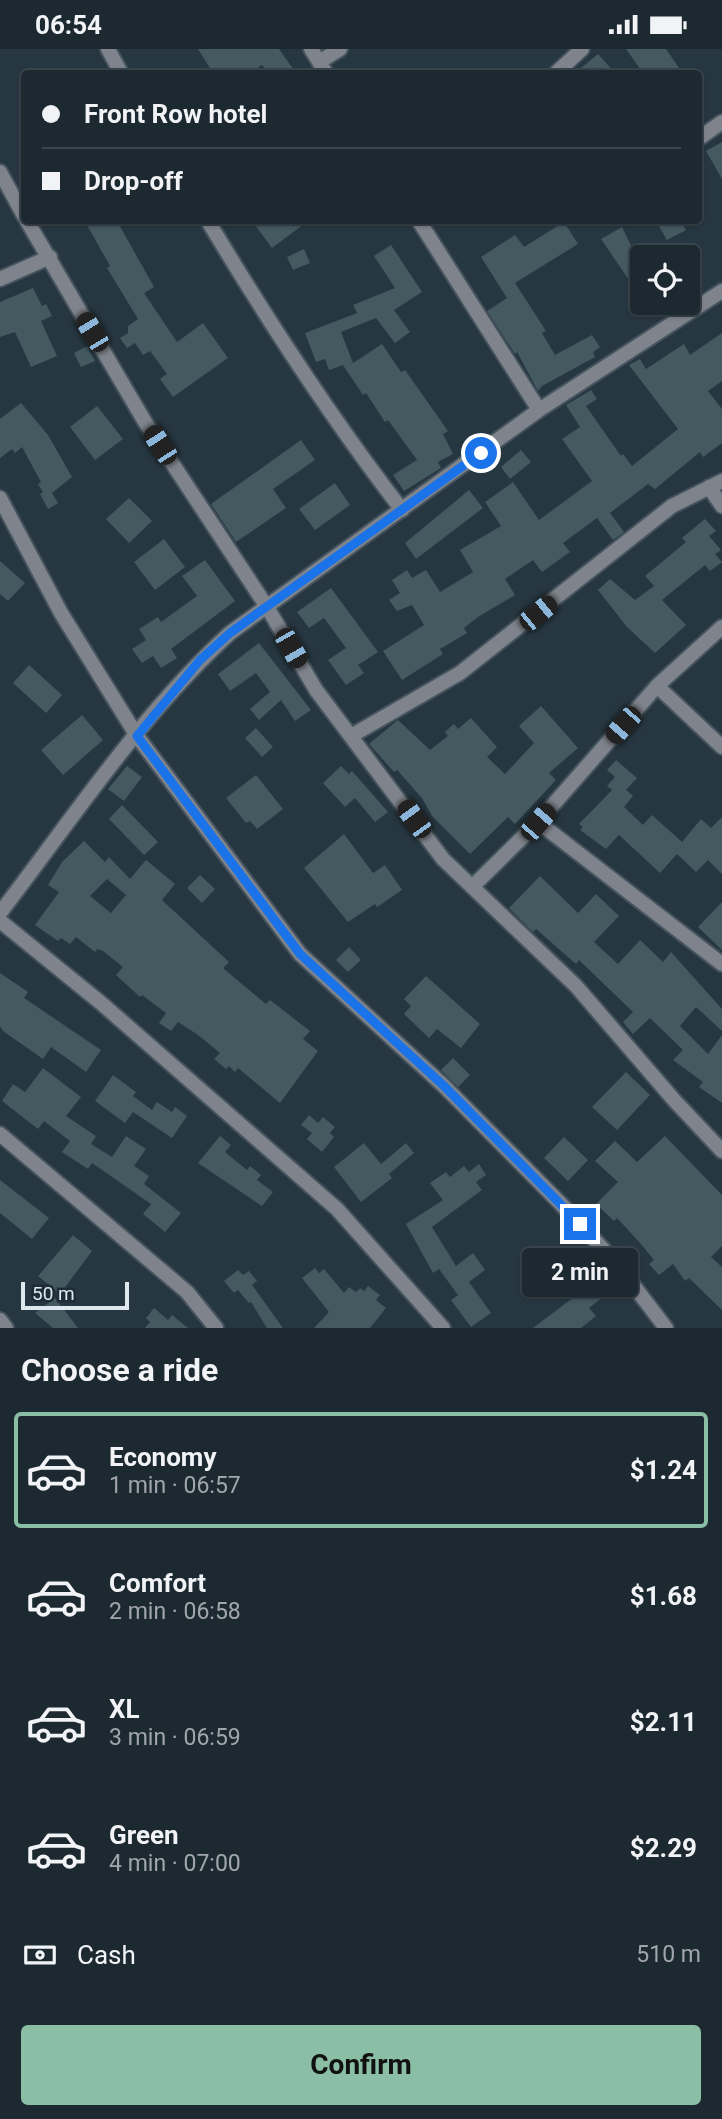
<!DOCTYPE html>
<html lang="en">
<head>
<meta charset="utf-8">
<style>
  :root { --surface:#1d2931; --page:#253139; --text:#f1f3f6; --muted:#a0a6ab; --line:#3b454d; --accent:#8abfa5 }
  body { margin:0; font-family:Roboto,sans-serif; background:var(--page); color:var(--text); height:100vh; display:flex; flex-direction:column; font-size:26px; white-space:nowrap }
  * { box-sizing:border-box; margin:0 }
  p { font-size:23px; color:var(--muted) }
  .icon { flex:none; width:38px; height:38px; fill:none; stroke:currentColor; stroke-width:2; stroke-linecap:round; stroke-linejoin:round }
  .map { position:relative; height:1279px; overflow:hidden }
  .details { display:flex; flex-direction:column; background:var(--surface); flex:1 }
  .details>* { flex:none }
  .top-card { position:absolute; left:21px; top:21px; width:681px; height:154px; border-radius:7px; box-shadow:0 2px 5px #0004,0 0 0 2px var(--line); display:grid; align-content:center; height:154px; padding:0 21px; background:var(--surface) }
  .tools { position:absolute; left:630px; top:196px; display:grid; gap:14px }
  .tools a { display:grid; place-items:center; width:70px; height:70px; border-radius:7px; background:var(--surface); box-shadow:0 2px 5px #0004,0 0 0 2px var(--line); font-size:35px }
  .scale { position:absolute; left:21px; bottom:18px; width:108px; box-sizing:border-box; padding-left:7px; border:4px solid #dee8ef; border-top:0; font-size:19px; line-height:24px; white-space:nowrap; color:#dee8ef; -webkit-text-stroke:5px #1d2c37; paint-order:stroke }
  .end { position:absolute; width:32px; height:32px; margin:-16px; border:9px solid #1a73e8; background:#fff; box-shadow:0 0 0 4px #fff }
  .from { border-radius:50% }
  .bubble { position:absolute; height:49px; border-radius:7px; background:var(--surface); box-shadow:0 2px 5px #0004,0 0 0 2px var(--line); font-size:23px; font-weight:700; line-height:49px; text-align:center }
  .car { position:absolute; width:21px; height:42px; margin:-21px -10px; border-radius:9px; box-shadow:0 0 5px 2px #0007; background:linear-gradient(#222 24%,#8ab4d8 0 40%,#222 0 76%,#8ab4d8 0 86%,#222 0) }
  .top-card b { display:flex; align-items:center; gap:24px; height:66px; font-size:26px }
  .top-card b+b { border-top:2px solid var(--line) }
  .top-card i { width:18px; height:18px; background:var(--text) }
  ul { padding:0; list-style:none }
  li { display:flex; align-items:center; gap:21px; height:116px; margin:0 14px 10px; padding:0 7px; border:4px solid transparent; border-radius:7px }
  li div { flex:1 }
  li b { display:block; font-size:26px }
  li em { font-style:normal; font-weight:700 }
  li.active { border-color:var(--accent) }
  li>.icon { width:63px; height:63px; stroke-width:1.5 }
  h2 { padding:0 21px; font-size:32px; line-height:84px }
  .pay { display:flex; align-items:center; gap:18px; height:77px; padding:0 21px; font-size:26px }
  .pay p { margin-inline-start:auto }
  .primary-button { display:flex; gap:14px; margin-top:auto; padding:14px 21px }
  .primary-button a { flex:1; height:80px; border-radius:7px; background:var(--accent); color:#111; font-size:28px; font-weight:700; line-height:80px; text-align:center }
  .status { display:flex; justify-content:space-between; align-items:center; height:49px; padding:0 35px; background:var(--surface); direction:ltr }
  .status svg { height:19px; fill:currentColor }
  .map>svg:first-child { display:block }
  .building { fill:#445960; fill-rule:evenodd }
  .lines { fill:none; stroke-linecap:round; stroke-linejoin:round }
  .minor-casing { stroke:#44535d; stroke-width:18 }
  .minor { stroke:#7f848c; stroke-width:14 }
  .route { stroke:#1a73e8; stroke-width:9 }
</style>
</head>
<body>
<div class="status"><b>06:54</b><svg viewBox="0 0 49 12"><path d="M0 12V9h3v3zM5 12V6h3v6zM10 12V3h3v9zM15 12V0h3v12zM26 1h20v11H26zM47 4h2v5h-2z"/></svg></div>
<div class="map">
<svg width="722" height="1279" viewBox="0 0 722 1279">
  <rect width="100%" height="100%" fill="#273741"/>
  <!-- building -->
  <path class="building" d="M 198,0 L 279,0 L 296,24 L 268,24 L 262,16 L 250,24 L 213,24 Z
    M 626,0 L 666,0 L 679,19 L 672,24 L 643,24 Z
    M 598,5 L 615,24 L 575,24 Z
    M 722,93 L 722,130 L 706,102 Z
    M 96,172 L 117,172 L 154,238 L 144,244 L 177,293 L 203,274 L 228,309 L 173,348 L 160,330 L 167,325 L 150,302 L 143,306 L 135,294 L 127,299 L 120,289 L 128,284 L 128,277 L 138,270 L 107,219 L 110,217 L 87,176 Z
    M 252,172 L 308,172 L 272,199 Z
    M 656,172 L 681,172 L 686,181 L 667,191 Z
    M 564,173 L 578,195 L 515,234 L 546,282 L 542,284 L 555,306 L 592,286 L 600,298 L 593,303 L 595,308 L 542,337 L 538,342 L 517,303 L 515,305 L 487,262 L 507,249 L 481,208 L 515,186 L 524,198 Z
    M 622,178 L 642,219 L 642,250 L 601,190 Z
    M 391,196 L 422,243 L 394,261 L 410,283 L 395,294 L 376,269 L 341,283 L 353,314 L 382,295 L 401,323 L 405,321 L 448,382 L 443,385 L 453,405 L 438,413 L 441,419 L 404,442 L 393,426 L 417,411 L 388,371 L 385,373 L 366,344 L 363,346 L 343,316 L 329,321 L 325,310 L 316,313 L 305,284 L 357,264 L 353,256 L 395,239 L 374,207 Z
    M 304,200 L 310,214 L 293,221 L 287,208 Z
    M 33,239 L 42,257 L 46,255 L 52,267 L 41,272 L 57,307 L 31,318 L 15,283 L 0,288 L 0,253 Z
    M 722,284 L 722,332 L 708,342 L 722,360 L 722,394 L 703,408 L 700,403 L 655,440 L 648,435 L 610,464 L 624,483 L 613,491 L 597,469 L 563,494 L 570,503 L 542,523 L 533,511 L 505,530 L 515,546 L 478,568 L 464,579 L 467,584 L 440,600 L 443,605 L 402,631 L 383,602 L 424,576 L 412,556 L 397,562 L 389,551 L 400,544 L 392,531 L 407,521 L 412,529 L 426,521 L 440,543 L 473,523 L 460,501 L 501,477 L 485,453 L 513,433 L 539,471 L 592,432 L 562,390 L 580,378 L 566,356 L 591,341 L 597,350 L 586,357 L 621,407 L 623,405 L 632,417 L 678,380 L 629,316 L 640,310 L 646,320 L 684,295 L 690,306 Z
    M 87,297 L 95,312 L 81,318 L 74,304 Z
    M 21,354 L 48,386 L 72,428 L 52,444 L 58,454 L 48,460 L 40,445 L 43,443 L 38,435 L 41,433 L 22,398 L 15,404 L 12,400 L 0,409 L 0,370 Z
    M 97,357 L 123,390 L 95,411 L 70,378 Z
    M 301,391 L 315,411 L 273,440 L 286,459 L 236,493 L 211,455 Z
    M 521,401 L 531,413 L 510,430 L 501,418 Z
    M 335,434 L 350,456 L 315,481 L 299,460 Z
    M 469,441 L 483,459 L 416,510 L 405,494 Z
    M 129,449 L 152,472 L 129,494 L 106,470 Z
    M 705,470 L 716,482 L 709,487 L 721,501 L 715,505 L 722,513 L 710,522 L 705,516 L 662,551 L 686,576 L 655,604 L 627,578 L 598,541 L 610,530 L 635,551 L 654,537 L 645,527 L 686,493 L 682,489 Z
    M 164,490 L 185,518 L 155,541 L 134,513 Z
    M 205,511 L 235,552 L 171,600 L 177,609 L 161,619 L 153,607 L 142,614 L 132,600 L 146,591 L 139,580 L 158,568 L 161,573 L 197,547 L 182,527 Z
    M 0,512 L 25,534 L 8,552 L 0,545 Z
    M 331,539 L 378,603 L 358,616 L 364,624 L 346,636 L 328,611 L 346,599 L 324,569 L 309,579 L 297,563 Z
    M 259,594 L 311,661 L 295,672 L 281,651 L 259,671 L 250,660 L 270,643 L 256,624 L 230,642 L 218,625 Z
    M 29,616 L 62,646 L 46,664 L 13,634 Z
    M 541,657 L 578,699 L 549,724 L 556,731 L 515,775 L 508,768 L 470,805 L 432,767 L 422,749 L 397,721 L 394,723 L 369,695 L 398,671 L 430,701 L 448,687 L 445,683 L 454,675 L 458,680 L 471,669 L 497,698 L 487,708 L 505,725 L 534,694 L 519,677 Z
    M 82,666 L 103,691 L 63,726 L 41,701 Z
    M 256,679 L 273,698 L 262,708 L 245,689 Z
    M 616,711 L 637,729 L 626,741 L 633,747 L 624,758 L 643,776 L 652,766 L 682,793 L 701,770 L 711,779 L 722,768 L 722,825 L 708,811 L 696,823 L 677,805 L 660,824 L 619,786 L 606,800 L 580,781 L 583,778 L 579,775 L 612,741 L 607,737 L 615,728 L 607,721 Z
    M 127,717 L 142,728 L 124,752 L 108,740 Z
    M 341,717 L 349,725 L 352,722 L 388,763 L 375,773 L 355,749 L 345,758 L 323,734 Z
    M 256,726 L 283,760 L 257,780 L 250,772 L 246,774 L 226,749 Z
    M 122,756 L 158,793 L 144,806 L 109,770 Z
    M 344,785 L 373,824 L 385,816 L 402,841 L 377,858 L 375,855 L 348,873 L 304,819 Z
    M 84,792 L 105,813 L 109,808 L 130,830 L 146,811 L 175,835 L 162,851 L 229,913 L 223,919 L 266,955 L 270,951 L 310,982 L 303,990 L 318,1002 L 280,1054 L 238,1019 L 235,1023 L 229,1017 L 226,1020 L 214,1010 L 220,1004 L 198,986 L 178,973 L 171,982 L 159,974 L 166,964 L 142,946 L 140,948 L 116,926 L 123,918 L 103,902 L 97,900 L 95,903 L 76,888 L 70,895 L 61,889 L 58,892 L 35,876 L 59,843 L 48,836 L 62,813 ZM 107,830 L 126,846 L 111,864 L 90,847 Z
    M 200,826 L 215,840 L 202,854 L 187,839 Z
    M 540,827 L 578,864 L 596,845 L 619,867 L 594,893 L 618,915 L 640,891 L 663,913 L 671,903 L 722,960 L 722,982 L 696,958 L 680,977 L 708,1005 L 722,986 L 722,1054 L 699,1038 L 703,1033 L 673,1011 L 683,1001 L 650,969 L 633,985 L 623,973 L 633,963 L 579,911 L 576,915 L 536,880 L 533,883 L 509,859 Z
    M 722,853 L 722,901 L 698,878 Z
    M 349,898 L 361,911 L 348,923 L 336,911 Z
    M 0,924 L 28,943 L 24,949 L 101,1001 L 86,1023 L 51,998 L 43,1010 L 3,982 L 0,977 Z
    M 426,927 L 480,975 L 461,999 L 437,980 L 429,989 L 404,965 L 411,957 L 404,950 Z
    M 453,1009 L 470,1026 L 458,1038 L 441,1021 Z
    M 43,1019 L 81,1048 L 66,1067 L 96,1087 L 91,1095 L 112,1108 L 126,1087 L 146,1100 L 134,1117 L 149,1127 L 144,1135 L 181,1164 L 165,1183 L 143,1165 L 151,1155 L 92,1114 L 88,1120 L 62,1103 L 70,1092 L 44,1072 L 38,1080 L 2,1052 L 13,1035 L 25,1043 Z
    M 626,1023 L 650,1046 L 617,1081 L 592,1058 Z
    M 113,1026 L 136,1043 L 133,1047 L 152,1061 L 157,1053 L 172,1063 L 175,1058 L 187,1067 L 172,1089 L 133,1063 L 125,1074 L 95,1052 Z
    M 309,1066 L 318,1074 L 323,1068 L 335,1078 L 330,1084 L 334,1088 L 322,1103 L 307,1090 L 312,1084 L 301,1076 Z
    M 220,1087 L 231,1096 L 225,1103 L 247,1121 L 250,1117 L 261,1126 L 257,1131 L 273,1143 L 262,1157 L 198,1114 Z
    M 665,1087 L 722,1146 L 722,1197 L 711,1208 L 722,1218 L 722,1261 L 689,1229 L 685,1232 L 673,1215 L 659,1226 L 649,1215 L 654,1211 L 640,1194 L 617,1169 L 614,1172 L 596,1155 L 618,1133 L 595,1112 L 615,1092 L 637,1113 Z
    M 564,1088 L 588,1111 L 568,1132 L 544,1109 Z
    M 364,1094 L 381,1115 L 406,1094 L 414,1104 L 389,1125 L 392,1129 L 361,1153 L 334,1118 Z
    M 479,1115 L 486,1126 L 476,1133 L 482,1141 L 432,1178 L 456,1217 L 473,1204 L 485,1221 L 469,1233 L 491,1264 L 471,1278 L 451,1251 L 458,1246 L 439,1220 L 433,1224 L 406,1175 L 443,1151 L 430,1134 L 446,1123 L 450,1128 L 464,1117 L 469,1123 Z
    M 0,1131 L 49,1169 L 32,1190 L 0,1164 Z
    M 73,1186 L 92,1202 L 60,1245 L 38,1227 Z
    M 315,1219 L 319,1224 L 324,1220 L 344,1244 L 349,1238 L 356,1243 L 360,1239 L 364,1242 L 368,1237 L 380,1246 L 376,1251 L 386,1259 L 370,1279 L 314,1279 L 329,1263 L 302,1229 Z
    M 238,1221 L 243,1226 L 249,1222 L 257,1232 L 252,1236 L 283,1279 L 267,1279 L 251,1253 L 249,1254 L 238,1241 L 234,1244 L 224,1232 Z
    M 602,1227 L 612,1241 L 589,1259 L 596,1267 L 581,1279 L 533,1279 Z
    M 55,1249 L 78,1279 L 53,1279 L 35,1264 Z
    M 154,1259 L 168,1271 L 172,1266 L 188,1279 L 145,1279 L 150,1273 L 146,1269 Z"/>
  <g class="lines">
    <defs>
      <path id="minor" d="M 108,0 L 121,24
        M 311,0 L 326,24
        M 319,13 L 340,0
        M 556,24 L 582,0
        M 698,90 L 722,73
        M 0,123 L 24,167
        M 27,172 L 145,373 L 267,558 L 316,641 L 443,810 L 576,937 L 674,1051 L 722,1102
        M 208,172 C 268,272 331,369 402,461
        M 419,172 L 539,361
        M 0,230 L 50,208
        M 709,438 L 722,457
        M 0,449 L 61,564 L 137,687 L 300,905 L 444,1037 L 561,1155 L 617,1215 L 666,1279
        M 657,637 L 722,698
        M 351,687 L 460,624 L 672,457 L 722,432
        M 538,773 L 722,915
        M 472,838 L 538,773 L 657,637 L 722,578
        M 0,864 C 73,769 142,664 230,584 L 539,361 L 722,242
        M 0,872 L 101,954 L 337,1160 L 443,1279
        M 0,1085 L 187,1243 L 216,1279
        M 0,1271 L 6,1279"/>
    </defs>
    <!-- minor casing -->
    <use href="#minor" class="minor-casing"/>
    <!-- minor -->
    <use href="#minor" class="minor"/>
  </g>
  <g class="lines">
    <!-- route -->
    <path class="route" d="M 481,404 L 230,584 L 200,611 L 137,687 L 300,905 L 444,1037 L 580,1175"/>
  </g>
</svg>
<div class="tools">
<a><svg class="icon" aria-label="locate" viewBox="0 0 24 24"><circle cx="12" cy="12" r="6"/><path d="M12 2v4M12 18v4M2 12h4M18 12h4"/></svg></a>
</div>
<div class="scale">50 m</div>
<i class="end from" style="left:481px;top:404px"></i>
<i class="end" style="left:580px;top:1175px"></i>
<div class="bubble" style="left:522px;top:1199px;width:116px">2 min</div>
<i class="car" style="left:92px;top:283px;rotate:329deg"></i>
<i class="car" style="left:160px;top:396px;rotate:327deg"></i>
<i class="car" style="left:538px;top:564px;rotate:51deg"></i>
<i class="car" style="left:291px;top:599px;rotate:150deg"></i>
<i class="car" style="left:623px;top:676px;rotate:221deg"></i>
<i class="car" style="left:414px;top:770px;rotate:324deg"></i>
<i class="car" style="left:538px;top:773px;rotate:41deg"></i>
<div class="top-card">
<b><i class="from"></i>Front Row hotel</b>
<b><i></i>Drop-off</b>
</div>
</div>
<section class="details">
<h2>Choose a ride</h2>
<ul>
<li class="active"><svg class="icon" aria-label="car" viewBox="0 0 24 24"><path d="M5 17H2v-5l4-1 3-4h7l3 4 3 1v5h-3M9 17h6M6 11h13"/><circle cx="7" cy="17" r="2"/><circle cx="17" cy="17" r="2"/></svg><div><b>Economy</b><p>1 min · 06:57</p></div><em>$1.24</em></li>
<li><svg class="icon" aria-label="car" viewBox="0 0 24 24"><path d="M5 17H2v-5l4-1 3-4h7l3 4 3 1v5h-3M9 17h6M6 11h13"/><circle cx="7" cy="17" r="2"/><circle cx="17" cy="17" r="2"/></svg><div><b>Comfort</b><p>2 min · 06:58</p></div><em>$1.68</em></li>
<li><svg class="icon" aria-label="car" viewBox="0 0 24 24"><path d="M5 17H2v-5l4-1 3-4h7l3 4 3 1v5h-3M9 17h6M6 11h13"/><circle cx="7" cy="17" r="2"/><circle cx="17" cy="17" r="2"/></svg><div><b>XL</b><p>3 min · 06:59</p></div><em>$2.11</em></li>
<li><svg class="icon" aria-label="car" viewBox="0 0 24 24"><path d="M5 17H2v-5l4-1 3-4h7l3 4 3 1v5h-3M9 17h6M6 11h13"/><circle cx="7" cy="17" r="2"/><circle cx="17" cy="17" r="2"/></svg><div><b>Green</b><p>4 min · 07:00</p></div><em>$2.29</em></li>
</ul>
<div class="pay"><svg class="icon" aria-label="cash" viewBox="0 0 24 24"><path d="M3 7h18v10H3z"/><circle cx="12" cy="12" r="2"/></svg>Cash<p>510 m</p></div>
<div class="primary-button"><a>Confirm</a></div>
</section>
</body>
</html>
